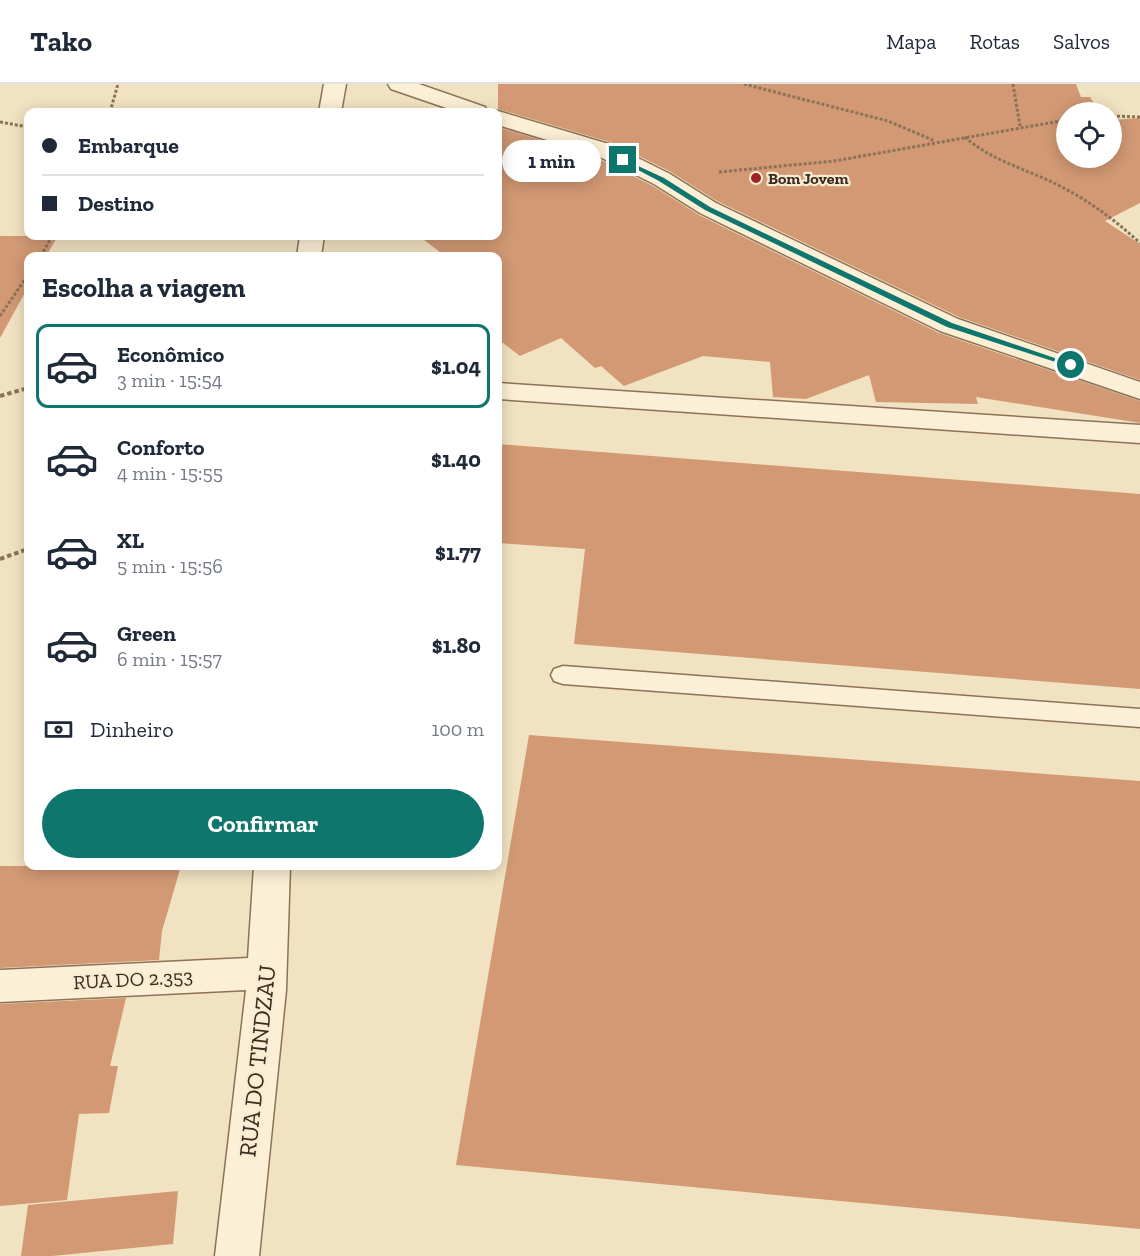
<!DOCTYPE html>
<html lang="pt">
<head>
<meta charset="utf-8">
<style>
  :root { --surface:#fff; --page:#f6f6f7; --text:#1f2937; --muted:#747a83; --line:#e0e1e3; --accent:#0f766e }
  body { margin:0; font-family:"Zilla Slab",serif; background:var(--page); color:var(--text); height:100vh; display:flex; flex-direction:column; font-size:22px; white-space:nowrap }
  * { box-sizing:border-box; margin:0 }
  p { font-size:20px; color:var(--muted) }
  .icon { flex:none; width:33px; height:33px; fill:none; stroke:currentColor; stroke-width:2; stroke-linecap:round; stroke-linejoin:round }
  .map { position:relative; flex:1; overflow:hidden }
  .drawer { position:absolute; left:24px; top:168px; width:478px; height:618px; display:flex; flex-direction:column; background:var(--surface); border-radius:12px; box-shadow:0 3px 15px #0003 }
  .drawer>* { flex:none }
  .top-card { position:absolute; left:24px; top:24px; width:478px; height:132px; border-radius:12px; box-shadow:0 3px 15px #0003; display:grid; align-content:center; height:132px; padding:0 18px; background:var(--surface) }
  .fabs { position:absolute; left:1056px; top:18px; display:grid; gap:12px }
  .fabs a { display:grid; place-items:center; width:66px; height:66px; border-radius:50%; background:var(--surface); box-shadow:0 3px 15px #0003; font-size:30px }
  .end { position:absolute; width:27px; height:27px; margin:-14px; border:8px solid #0f766e; background:#fff; box-shadow:0 0 0 3px #fff }
  .from { border-radius:50% }
  .bubble { position:absolute; height:42px; border-radius:21px; background:var(--surface); box-shadow:0 3px 15px #0003; font-size:20px; font-weight:800; line-height:42px; text-align:center }
  .top-card b { display:flex; align-items:center; gap:21px; height:57px; font-size:22px }
  .top-card b+b { border-top:2px solid var(--line) }
  .top-card i { width:15px; height:15px; background:var(--text) }
  ul { padding:0; list-style:none }
  li { display:flex; align-items:center; gap:18px; height:84px; margin:0 12px 9px; padding:0 6px; border:3px solid transparent; border-radius:12px }
  li div { flex:1 }
  li b { display:block; font-size:22px }
  li em { font-style:normal; font-weight:800 }
  li.active { border-color:var(--accent) }
  li>.icon { width:54px; height:54px; stroke-width:1.5 }
  h2 { padding:0 18px; font-size:27px; line-height:72px }
  .pay { display:flex; align-items:center; gap:15px; height:66px; padding:0 18px; font-size:22px }
  .pay p { margin-inline-start:auto }
  .primary-button { display:flex; gap:12px; margin-top:auto; padding:12px 18px }
  .primary-button a { flex:1; height:69px; border-radius:36px; background:var(--accent); color:#fff; font-size:24px; font-weight:800; line-height:69px; text-align:center }
  header { display:flex; align-items:center; gap:36px; box-sizing:border-box; height:84px; padding:0 30px; background:var(--surface); border-bottom:2px solid var(--line) }
  header strong { font-size:28px }
  nav { display:flex; gap:33px; margin-inline-start:auto; font-size:21px }
  .map>svg:first-child { display:block }
  .building { fill:#d29974 }
  .lines { fill:none; stroke-linecap:round; stroke-linejoin:round }
  .service-casing { stroke:#8c7257; stroke-width:3 }
  .minor-casing { stroke:#8c7257; stroke-width:3 }
  .path-far1 { stroke:#8c7257; stroke-width:3; stroke-dasharray:3 2; stroke-linecap:butt }
  .path { stroke:#8c7257; stroke-width:4; stroke-dasharray:4.5 3; stroke-linecap:butt }
  .service { fill:#fbefd5; fill-rule:evenodd }
  .minor { fill:#fbefd5; fill-rule:evenodd }
  .route { fill:#0f766e }
  .poi-dot { fill:#a02227; stroke:#f8ecd2; stroke-width:2 }
  .labels { text-anchor:middle; dominant-baseline:central; stroke-width:4.5; stroke-linejoin:round; paint-order:stroke }
  .far-poi-label { font-size:16px; font-weight:bold; fill:#3b2a1d; stroke:#f8ecd2; text-anchor:start }
  .street-label { font-size:20px; fill:#3b2a1d; stroke:#f8ecd2 }
  .near-street-label { font-size:24px; fill:#3b2a1d; stroke:#f8ecd2 }
</style>
</head>
<body>
<header>
<strong>Tako</strong>
<nav><a>Mapa</a><a>Rotas</a><a>Salvos</a></nav>
</header>
<div class="map">
<svg width="1140" height="1172" viewBox="0 0 1140 1172">
  <rect width="100%" height="100%" fill="#f1e2c1"/>
  <!-- building -->
  <path class="building" d="M 498,0 L 1076,0 L 1081,13 L 1090,13 L 1099,28 L 1066,28 L 1066,74 L 1112,74 L 1112,36 L 1140,34 L 1140,119 L 1105,137 L 1140,160 L 1140,296 L 959,233 L 717,117 L 671,88 L 613,59 L 498,25 Z
    M 498,43 L 595,73 L 653,102 L 699,131 L 939,249 L 1140,317 L 1140,339 L 976,313 L 978,320 L 876,318 L 869,291 L 806,315 L 773,313 L 770,278 L 703,272 L 624,302 L 601,282 L 595,284 L 561,254 L 520,272 L 498,255 L 498,172 L 445,172 L 419,152 L 498,152 Z
    M 0,152 L 58,152 L 46,172 L 28,172 L 28,203 L 0,254 Z
    M 498,360 L 1140,410 L 1140,605 L 574,560 L 585,465 L 498,459 Z
    M 529,651 L 1140,697 L 1140,1145 L 456,1081 Z
    M 0,782 L 181,782 L 162,847 L 159,876 L 0,884 Z
    M 126,914 L 110,982 L 118,982 L 109,1029 L 79,1030 L 67,1116 L 0,1122 L 0,920 Z
    M 178,1107 L 173,1160 L 52,1172 L 21,1172 L 28,1121 Z"/>
  <g class="lines">
    <defs>
      <path id="service" d="M 563,582 L 1140,625 L 1140,643 L 563,600 L 554,597 L 551,591 L 554,585 Z"/>
      <path id="minor" d="M 324,0 L 346,0 L 341,28 L 319,28 Z
        M 388,0 L 419,0 L 485,23 L 488,28 L 458,28 L 391,5 Z
        M 498,27 L 612,61 L 670,90 L 716,119 L 958,235 L 1140,298 L 1140,315 L 940,247 L 700,129 L 654,100 L 596,71 L 498,41 L 498,28 L 493,28 Z
        M 300,152 L 324,152 L 321,172 L 297,172 Z
        M 498,299 L 1140,341 L 1140,359 L 498,315 Z
        M 254,782 L 290,782 L 286,906 L 259,1172 L 215,1172 L 246,906 L 0,918 L 0,886 L 248,874 Z"/>
    </defs>
    <!-- service casing -->
    <use href="#service" class="service-casing"/>
    <!-- minor casing -->
    <use href="#minor" class="minor-casing"/>
    <!-- path-far1 -->
    <path class="path-far1" d="M 744,0 L 888,37 L 935,57
      M 1013,0 L 1020,42
      M 110,28 L 118,0
      M 1112,32 L 1140,33
      M 0,38 L 28,43
      M 965,53 C 990,76 1026,85 1056,100 C 1088,116 1114,135 1140,159
      M 719,88 L 834,77 L 1066,36
      M 41,172 L 52,152
      M 0,232 L 28,191"/>
    <!-- path -->
    <path class="path" d="M 0,312 L 28,304
      M 0,475 L 28,465"/>
    <!-- service -->
    <use href="#service" class="service"/>
    <!-- minor -->
    <use href="#minor" class="minor"/>
  </g>
  <!-- route -->
  <path class="route" d="M 621,74 L 664,94 L 710,123 L 952,239 L 1075,281 L 1068,282 L 947,243 L 705,126 L 659,97 L 621,77 Z"/>
  <!-- markers -->
  <circle class="poi-dot" cx="756" cy="94" r="6"/>
  <g class="labels">
    <!-- far-poi labels -->
    <g class="far-poi-label">
      <text x="768" y="94">Bom Jovem</text>
    </g>
    <!-- street labels -->
    <g class="street-label">
      <text transform="translate(133 895) rotate(-3)">RUA DO 2.353</text>
    </g>
    <!-- near-street labels -->
    <g class="near-street-label">
      <text transform="translate(257 977) rotate(-84)">RUA DO TINDZAU</text>
    </g>
  </g>
</svg>
<div class="fabs">
<a><svg class="icon" aria-label="locate" viewBox="0 0 24 24"><circle cx="12" cy="12" r="6"/><path d="M12 2v4M12 18v4M2 12h4M18 12h4"/></svg></a>
</div>
<i class="end from" style="left:1071px;top:281px"></i>
<i class="end" style="left:623px;top:76px"></i>
<div class="bubble" style="left:502px;top:56px;width:99px">1 min</div>
<div class="top-card">
<b><i class="from"></i>Embarque</b>
<b><i></i>Destino</b>
</div>
<section class="drawer">
<h2>Escolha a viagem</h2>
<ul>
<li class="active"><svg class="icon" aria-label="car" viewBox="0 0 24 24"><path d="M5 17H2v-5l4-1 3-4h7l3 4 3 1v5h-3M9 17h6M6 11h13"/><circle cx="7" cy="17" r="2"/><circle cx="17" cy="17" r="2"/></svg><div><b>Econômico</b><p>3 min · 15:54</p></div><em>$1.04</em></li>
<li><svg class="icon" aria-label="car" viewBox="0 0 24 24"><path d="M5 17H2v-5l4-1 3-4h7l3 4 3 1v5h-3M9 17h6M6 11h13"/><circle cx="7" cy="17" r="2"/><circle cx="17" cy="17" r="2"/></svg><div><b>Conforto</b><p>4 min · 15:55</p></div><em>$1.40</em></li>
<li><svg class="icon" aria-label="car" viewBox="0 0 24 24"><path d="M5 17H2v-5l4-1 3-4h7l3 4 3 1v5h-3M9 17h6M6 11h13"/><circle cx="7" cy="17" r="2"/><circle cx="17" cy="17" r="2"/></svg><div><b>XL</b><p>5 min · 15:56</p></div><em>$1.77</em></li>
<li><svg class="icon" aria-label="car" viewBox="0 0 24 24"><path d="M5 17H2v-5l4-1 3-4h7l3 4 3 1v5h-3M9 17h6M6 11h13"/><circle cx="7" cy="17" r="2"/><circle cx="17" cy="17" r="2"/></svg><div><b>Green</b><p>6 min · 15:57</p></div><em>$1.80</em></li>
</ul>
<div class="pay"><svg class="icon" aria-label="cash" viewBox="0 0 24 24"><path d="M3 7h18v10H3z"/><circle cx="12" cy="12" r="2"/></svg>Dinheiro<p>100 m</p></div>
<div class="primary-button"><a>Confirmar</a></div>
</section>
</div>
</body>
</html>
